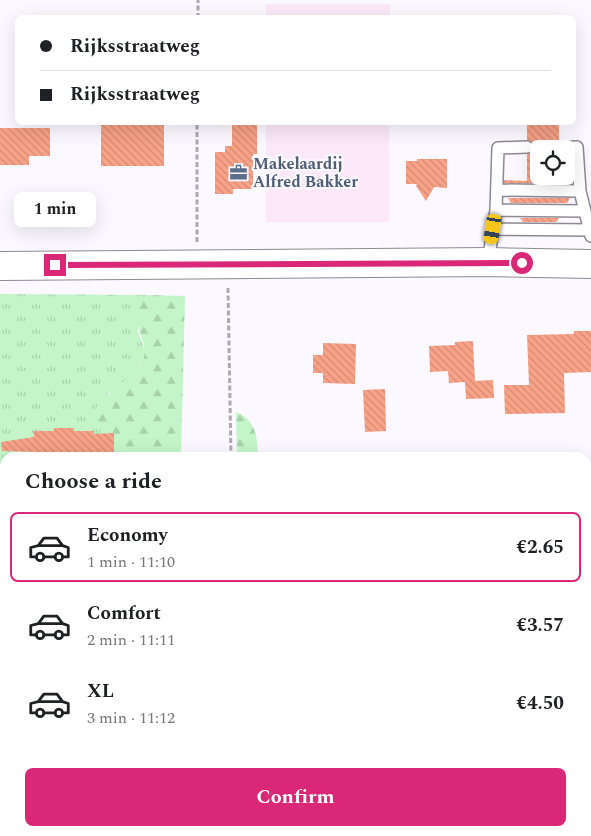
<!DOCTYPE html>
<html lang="en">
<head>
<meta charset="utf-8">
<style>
  :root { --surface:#fff; --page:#f2f2f2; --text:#202124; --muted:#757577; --line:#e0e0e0; --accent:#db2777 }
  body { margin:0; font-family:Spectral,serif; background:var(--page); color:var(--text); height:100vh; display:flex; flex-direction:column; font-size:19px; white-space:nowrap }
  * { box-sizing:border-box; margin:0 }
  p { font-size:16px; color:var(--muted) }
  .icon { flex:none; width:28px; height:28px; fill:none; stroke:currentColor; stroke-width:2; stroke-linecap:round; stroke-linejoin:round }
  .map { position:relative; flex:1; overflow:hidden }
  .sheet { position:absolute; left:0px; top:452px; width:591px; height:384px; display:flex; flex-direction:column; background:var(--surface); border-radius:15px 15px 0 0; box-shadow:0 5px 20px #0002 }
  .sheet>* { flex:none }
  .top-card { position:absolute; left:15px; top:15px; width:561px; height:110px; border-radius:8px; box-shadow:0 5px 20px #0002; display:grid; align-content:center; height:110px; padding:0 25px; background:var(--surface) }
  .controls { position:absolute; left:530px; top:140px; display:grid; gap:10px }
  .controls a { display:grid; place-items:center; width:45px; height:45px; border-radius:8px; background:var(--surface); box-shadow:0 5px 20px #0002; font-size:25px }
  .end { position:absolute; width:22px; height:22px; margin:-11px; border:6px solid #db2777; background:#fff; box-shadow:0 0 0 2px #fff }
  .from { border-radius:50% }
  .bubble { position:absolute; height:35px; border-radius:8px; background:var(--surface); box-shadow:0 5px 20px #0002; font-size:16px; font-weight:700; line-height:35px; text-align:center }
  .car { position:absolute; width:15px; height:30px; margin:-15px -8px; border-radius:6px; box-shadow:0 0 4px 1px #0007; background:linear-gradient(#f5c518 24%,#345 0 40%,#f5c518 0 76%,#345 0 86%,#f5c518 0) }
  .top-card b { display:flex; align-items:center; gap:18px; height:48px; font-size:19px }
  .top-card b+b { border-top:1px solid var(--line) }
  .top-card i { width:12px; height:12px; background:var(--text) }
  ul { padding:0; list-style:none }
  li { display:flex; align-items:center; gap:15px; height:70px; margin:0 10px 8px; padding:0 15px; border:2px solid transparent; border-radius:8px }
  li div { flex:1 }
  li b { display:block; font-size:19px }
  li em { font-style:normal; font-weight:700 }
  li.on { border-color:var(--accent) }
  li>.icon { width:45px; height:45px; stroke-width:1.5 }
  h2 { padding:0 25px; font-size:22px; line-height:60px }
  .action { display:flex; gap:10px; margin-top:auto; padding:10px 25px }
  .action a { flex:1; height:58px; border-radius:8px; background:var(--accent); color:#fff; font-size:20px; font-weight:700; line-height:58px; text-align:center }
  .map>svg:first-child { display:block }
  .commercial { fill:#fbe9fa }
  .grass { fill:url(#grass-tufts) }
  .forest { fill:url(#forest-firs) }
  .building { fill:url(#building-back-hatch) }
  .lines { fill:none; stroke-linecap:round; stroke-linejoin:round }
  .service-casing { stroke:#8e8993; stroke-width:14 }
  .minor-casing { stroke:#8e8993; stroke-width:25 }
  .secondary-casing { stroke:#8e8993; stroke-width:30 }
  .path { stroke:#aca9af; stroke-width:3; stroke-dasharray:5 2.5; stroke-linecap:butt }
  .service { stroke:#fff; stroke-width:11 }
  .minor { stroke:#fff; stroke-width:22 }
  .secondary { stroke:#fff; stroke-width:28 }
  .route { stroke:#db2777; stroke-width:6 }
  .labels { text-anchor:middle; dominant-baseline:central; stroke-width:4.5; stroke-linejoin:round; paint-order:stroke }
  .service-label { font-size:16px; font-weight:bold; fill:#4e5e75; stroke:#fbf8ff; text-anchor:start }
</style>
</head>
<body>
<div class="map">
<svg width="591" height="836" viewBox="0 0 591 836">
  <defs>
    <pattern id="grass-tufts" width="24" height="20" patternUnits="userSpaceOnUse" patternTransform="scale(1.25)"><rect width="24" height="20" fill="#c3f5c8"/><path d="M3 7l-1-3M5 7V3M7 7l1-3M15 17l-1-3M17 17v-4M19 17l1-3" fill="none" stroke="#a6d1ab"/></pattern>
    <pattern id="forest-firs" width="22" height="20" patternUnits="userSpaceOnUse" patternTransform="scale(1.25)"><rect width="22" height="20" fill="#c3f5c8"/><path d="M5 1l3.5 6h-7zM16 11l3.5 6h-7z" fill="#a6d1ab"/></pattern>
    <pattern id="building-back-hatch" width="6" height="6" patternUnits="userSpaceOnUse" patternTransform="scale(1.25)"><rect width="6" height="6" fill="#f8a287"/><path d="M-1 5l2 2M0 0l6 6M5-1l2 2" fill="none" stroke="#d38a74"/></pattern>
  </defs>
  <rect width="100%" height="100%" fill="#fbf8ff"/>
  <!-- commercial -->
  <path class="commercial" d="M 266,4 L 390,4 L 390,17 L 266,17 Z
    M 266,123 L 389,123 L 389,222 L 266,222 Z"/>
  <!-- grass -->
  <path class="grass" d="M 0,294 L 148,295 L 139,307 L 138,331 L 146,355 C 138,372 124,383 108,393 L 103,428 L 113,434 L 114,457 L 5,458 L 5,495 L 0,491 Z"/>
  <!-- forest -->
  <path class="forest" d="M 148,295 L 185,296 L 181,457 L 114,457 L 113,434 L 103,428 L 97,427 C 96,423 94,418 94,415 C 96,396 130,382 141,364 C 153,347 131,327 138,308 C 140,304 145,299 148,295 Z
    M 236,412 C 257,421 257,437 258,457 L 237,457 Z"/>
  <!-- building -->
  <path class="building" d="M 101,122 L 164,122 L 164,166 L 101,166 Z
    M 232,122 L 257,122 L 257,154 L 253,154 L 253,189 L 233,189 L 233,194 L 215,194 L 215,152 L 225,152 L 225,146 L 232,146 Z
    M 527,122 L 559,122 L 559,141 L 553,144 L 552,149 L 539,149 L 539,176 L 555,176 L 555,181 L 572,182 L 572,183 L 504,183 L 504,180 L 527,181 L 527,154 L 531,153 L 534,147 L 533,143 L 527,140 Z
    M 0,128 L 50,128 L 50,156 L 29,156 L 29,165 L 0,165 Z
    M 417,159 L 447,159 L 447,188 L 434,187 L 426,201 L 416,186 L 417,184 L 406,184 L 406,161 L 417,161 Z
    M 508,198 L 570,198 L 567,203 L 511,203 Z
    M 520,218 L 559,218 L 556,222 L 523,222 Z
    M 574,331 L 591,331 L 591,372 L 564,373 L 565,413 L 505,414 L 504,385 L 529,385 L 527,335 L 574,334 Z
    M 473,341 L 475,381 L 493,380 L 494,398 L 466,399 L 465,382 L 449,383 L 448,371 L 430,372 L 429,346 L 455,345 L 455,342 Z
    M 323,343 L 356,344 L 355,384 L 323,383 L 323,373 L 313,373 L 313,355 L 323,355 Z
    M 385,389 L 386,431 L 365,432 L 363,390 Z
    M 54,428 L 74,428 L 74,431 L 94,431 L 94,434 L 114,433 L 114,456 L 111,456 L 111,458 L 37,458 L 37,452 L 2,451 L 1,442 L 34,437 L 34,431 L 54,431 Z"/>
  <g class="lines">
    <defs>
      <path id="service" d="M 559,148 L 577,147 L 580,191 L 591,236
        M 498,190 L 580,191
        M 496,210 L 585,211
        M 493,229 L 590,230
        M 488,262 L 496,210 L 498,148 L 527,147"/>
      <path id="minor" d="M 586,815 L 591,814
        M 246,831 L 246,836
        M 508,836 L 526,831"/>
      <path id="secondary" d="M 0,266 L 488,262 L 591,264"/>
    </defs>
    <!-- service casing -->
    <use href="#service" class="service-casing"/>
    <!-- minor casing -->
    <use href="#minor" class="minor-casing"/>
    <!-- secondary casing -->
    <use href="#secondary" class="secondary-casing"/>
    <!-- path -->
    <path class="path" d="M 198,18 L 198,0
      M 197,242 L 197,122
      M 228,288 L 231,458
      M 0,824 L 5,826
      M 22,831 L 50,834 L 67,831"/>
    <!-- service -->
    <use href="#service" class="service"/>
    <!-- minor -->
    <use href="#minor" class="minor"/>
    <!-- secondary -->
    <use href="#secondary" class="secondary"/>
  </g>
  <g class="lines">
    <!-- route -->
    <path class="route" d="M 55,265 L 522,263"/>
  </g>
  <!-- icons -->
  <defs>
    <symbol id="office-bare" viewBox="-9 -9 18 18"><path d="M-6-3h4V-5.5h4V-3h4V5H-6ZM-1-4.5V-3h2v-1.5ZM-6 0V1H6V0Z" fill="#5c6f8a" stroke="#fbf8ff" stroke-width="2.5" paint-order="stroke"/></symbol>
  </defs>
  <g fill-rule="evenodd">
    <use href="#office-bare" x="226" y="160" width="25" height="25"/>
  </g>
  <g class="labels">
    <!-- service labels -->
    <g class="service-label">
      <text x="253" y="164">Makelaardij<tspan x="253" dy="18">Alfred Bakker</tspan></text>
    </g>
  </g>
</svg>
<div class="controls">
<a><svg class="icon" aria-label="locate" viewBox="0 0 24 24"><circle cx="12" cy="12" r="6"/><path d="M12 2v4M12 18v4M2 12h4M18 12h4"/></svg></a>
</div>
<i class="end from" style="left:522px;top:263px"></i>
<i class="end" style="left:55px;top:265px"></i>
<div class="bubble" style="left:14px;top:192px;width:82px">1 min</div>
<i class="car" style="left:493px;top:229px;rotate:189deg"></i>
<div class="top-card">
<b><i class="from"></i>Rijksstraatweg</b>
<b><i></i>Rijksstraatweg</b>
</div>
<section class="sheet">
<h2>Choose a ride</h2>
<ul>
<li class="on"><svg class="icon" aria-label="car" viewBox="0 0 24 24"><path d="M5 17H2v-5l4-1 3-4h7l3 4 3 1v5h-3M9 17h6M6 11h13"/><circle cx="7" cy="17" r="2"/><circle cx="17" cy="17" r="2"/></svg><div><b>Economy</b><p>1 min · 11:10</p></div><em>€2.65</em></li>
<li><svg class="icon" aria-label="car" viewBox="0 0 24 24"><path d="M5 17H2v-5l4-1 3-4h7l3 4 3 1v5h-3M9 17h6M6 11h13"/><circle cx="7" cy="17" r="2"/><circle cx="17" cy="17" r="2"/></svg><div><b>Comfort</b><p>2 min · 11:11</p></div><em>€3.57</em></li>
<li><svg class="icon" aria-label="car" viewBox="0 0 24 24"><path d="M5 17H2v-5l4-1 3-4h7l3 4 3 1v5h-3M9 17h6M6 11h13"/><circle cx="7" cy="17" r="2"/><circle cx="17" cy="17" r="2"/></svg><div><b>XL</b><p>3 min · 11:12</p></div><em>€4.50</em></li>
</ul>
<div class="action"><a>Confirm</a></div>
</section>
</div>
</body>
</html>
